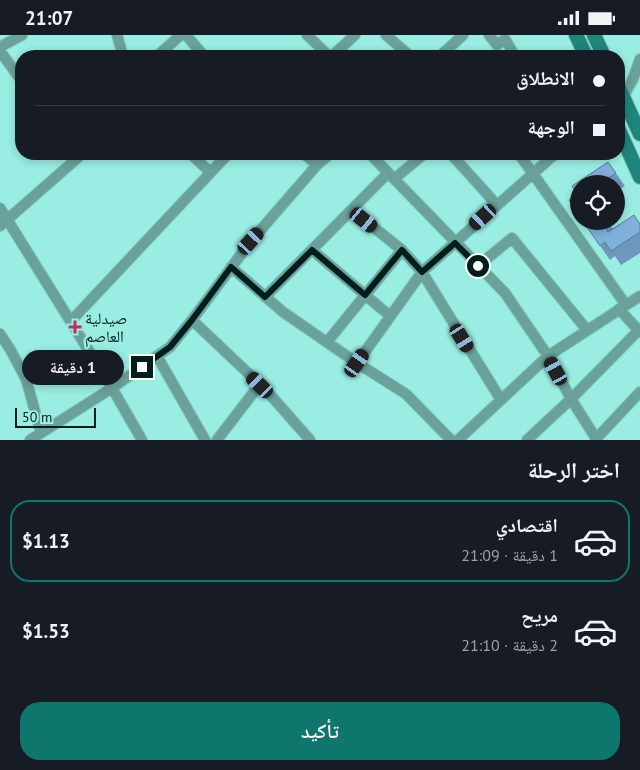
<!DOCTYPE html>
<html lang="ar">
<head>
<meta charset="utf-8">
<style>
  :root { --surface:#171b24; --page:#20242c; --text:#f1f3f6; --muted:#9ea1a6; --line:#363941; --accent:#0f766e }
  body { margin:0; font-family:"PT Sans","Noto Naskh Arabic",sans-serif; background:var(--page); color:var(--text); direction:rtl; height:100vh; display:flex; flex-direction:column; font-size:19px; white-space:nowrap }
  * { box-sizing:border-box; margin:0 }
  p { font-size:16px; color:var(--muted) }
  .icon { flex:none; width:28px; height:28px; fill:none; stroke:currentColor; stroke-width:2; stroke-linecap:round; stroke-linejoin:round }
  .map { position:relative; height:405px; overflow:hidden; direction:ltr }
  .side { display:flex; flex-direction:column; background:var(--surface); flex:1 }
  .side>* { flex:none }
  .top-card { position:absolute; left:15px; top:15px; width:610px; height:110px; border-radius:20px; box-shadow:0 2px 8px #0003; direction:rtl; display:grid; align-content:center; height:110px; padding:0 20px; background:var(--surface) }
  .fabs { position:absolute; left:570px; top:140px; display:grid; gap:10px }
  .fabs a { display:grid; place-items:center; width:55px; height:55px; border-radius:50%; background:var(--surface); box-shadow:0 2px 8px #0003; font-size:25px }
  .scale { position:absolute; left:15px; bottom:12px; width:81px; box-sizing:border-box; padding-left:5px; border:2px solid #001f1c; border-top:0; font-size:14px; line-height:18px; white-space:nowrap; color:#001f1c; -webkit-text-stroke:4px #99ede3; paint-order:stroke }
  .end { position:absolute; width:22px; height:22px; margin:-11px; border:6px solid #001f1c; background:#fff; box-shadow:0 0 0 2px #fff }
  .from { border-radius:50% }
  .bubble { position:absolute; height:35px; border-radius:18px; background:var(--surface); box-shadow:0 2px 8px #0003; font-size:16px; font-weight:600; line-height:35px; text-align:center; direction:rtl }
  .car { position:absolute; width:15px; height:30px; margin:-15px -8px; border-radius:6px; box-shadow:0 0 4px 1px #0007; background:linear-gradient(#222 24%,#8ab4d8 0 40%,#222 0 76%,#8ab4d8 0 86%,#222 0) }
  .top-card b { display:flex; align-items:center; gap:18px; height:48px; font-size:19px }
  .top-card b+b { border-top:1px solid var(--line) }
  .top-card i { width:12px; height:12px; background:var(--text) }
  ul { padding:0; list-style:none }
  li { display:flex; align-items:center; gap:15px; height:82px; margin:0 10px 8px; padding:0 10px; border:2px solid transparent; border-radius:20px }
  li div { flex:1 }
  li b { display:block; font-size:19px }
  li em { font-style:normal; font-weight:600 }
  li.active { border-color:var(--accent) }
  li>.icon { width:45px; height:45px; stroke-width:1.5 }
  h2 { padding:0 20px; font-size:22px; line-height:60px }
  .button { display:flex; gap:10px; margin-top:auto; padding:10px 20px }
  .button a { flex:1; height:58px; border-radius:20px; background:var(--accent); color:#fff; font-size:20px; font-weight:600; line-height:58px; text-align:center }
  .status { display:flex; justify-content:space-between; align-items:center; height:35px; padding:0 25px; background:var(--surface); direction:ltr }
  .status svg { height:14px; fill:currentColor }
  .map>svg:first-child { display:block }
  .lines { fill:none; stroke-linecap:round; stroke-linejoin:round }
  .street-casing { stroke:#7dc8bf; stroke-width:12 }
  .secondary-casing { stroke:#7dc8bf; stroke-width:16 }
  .street { stroke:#6aa19a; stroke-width:10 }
  .secondary { stroke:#1f847b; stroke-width:14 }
  .wall { fill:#6e97bd }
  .building { fill:#80b0dc; stroke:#5a7b9a }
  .route { stroke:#001f1c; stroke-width:6 }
  .poi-dot { fill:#bc2e5c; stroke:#99ede3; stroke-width:2 }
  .labels { text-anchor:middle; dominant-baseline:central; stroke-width:5; stroke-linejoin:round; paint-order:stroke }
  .poi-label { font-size:16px; fill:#001f1c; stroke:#99ede3; text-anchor:start }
</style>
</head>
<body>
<div class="status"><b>21:07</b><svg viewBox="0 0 49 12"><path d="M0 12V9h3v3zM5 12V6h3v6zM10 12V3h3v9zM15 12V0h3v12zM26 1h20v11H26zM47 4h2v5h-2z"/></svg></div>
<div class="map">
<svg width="640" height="405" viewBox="0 0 640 405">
  <rect width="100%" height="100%" fill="#99ede3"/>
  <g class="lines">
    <defs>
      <path id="street" d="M 117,0 L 123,21
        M 186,0 L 204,21
        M 307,0 L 329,21
        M 386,0 L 410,21
        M 489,0 L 497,10 L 505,4 L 515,21
        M 0,12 L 22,0
        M 0,16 L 21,45
        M 157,21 L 181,0
        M 332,21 L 355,0
        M 440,21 L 463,0
        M 623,62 L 633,44 L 640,24
        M 191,119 L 210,137
        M 304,119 L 317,130
        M 370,119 L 505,258 L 548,321 L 571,364 L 597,405
        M 451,119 L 497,170
        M 519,119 L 626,270
        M 394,144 L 424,119
        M 0,173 L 112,353 L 142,405
        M 352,175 L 402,215 L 422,237 L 501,365
        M 0,191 L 82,119
        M 312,215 L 390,281
        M 478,231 L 512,203 L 587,295
        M 231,232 L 283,277 L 357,328 L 406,359 L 451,405
        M 265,262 L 388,138
        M 619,274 L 640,297
        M 192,285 L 266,355 L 310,405
        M 71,286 L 228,119
        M 0,299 L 10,314 L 26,344 L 41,398
        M 327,307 L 402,215
        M 157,321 L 205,405
        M 357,328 L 422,237 L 555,119
        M 30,405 L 112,353 L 170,312 L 192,285 L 251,206 L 317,130 L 330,119
        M 217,405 L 260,349
        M 458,405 L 548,321 L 640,261
        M 527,405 L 571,364 L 639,295
        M 595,405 L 640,357"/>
      <path id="secondary" d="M 576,0 L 586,21
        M 594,0 L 604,21
        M 619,53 L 640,99
        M 619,95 L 640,142"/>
    </defs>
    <!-- street casing -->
    <use href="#street" class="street-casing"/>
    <!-- secondary casing -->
    <use href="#secondary" class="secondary-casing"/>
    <!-- street -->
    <use href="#street" class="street"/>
    <!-- secondary -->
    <use href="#secondary" class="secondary"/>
  </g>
  <!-- wall -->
  <path class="wall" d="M 608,127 L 625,151 L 616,157 L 616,149 L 579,149 L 579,180 L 569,165 L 577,159 L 572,151 Z
    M 583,186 L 608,186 L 613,194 L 640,188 L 640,218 L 621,230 L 615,221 L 610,225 Z"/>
  <!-- building -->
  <path class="building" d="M 608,127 L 616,138 L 599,149 L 579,149 L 579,180 L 569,165 L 577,159 L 572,151 Z
    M 634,180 L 640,189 L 640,197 L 611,216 L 605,207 L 600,211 L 583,186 L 603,186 L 602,187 L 608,197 Z"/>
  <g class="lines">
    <!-- route -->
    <path class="route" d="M 142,332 L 170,312 L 192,285 L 231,232 L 265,262 L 312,215 L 365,260 L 402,215 L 422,237 L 455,208 L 478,231"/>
  </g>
  <!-- markers -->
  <path class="poi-dot" d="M72.5 284.5h5v5h5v5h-5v5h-5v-5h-5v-5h5z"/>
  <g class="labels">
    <!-- poi labels -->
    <g class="poi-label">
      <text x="85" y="283">صيدلية<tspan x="85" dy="18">العاصم</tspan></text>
    </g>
  </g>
</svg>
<div class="fabs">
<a><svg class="icon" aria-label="locate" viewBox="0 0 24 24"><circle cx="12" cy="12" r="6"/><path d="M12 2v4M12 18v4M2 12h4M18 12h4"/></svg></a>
</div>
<div class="scale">50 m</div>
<i class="end from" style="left:478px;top:231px"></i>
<i class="end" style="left:142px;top:332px"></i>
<div class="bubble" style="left:22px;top:315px;width:102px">1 دقيقة</div>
<i class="car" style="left:483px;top:182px;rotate:228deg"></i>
<i class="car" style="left:364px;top:185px;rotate:129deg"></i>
<i class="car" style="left:251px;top:206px;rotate:42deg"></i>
<i class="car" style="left:462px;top:303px;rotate:148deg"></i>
<i class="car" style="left:357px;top:328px;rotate:35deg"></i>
<i class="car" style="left:556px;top:336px;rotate:331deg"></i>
<i class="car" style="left:260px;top:350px;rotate:314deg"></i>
<div class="top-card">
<b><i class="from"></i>الانطلاق</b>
<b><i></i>الوجهة</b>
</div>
</div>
<section class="side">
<h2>اختر الرحلة</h2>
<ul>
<li class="active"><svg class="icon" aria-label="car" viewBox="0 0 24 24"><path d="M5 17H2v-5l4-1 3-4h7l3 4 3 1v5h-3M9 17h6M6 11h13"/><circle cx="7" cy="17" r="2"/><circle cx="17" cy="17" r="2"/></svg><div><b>اقتصادي</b><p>1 دقيقة · 21:09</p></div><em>$1.13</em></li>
<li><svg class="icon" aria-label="car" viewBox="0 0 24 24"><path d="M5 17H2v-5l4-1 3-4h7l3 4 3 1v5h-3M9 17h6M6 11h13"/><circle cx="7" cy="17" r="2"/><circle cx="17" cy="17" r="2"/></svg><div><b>مريح</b><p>2 دقيقة · 21:10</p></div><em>$1.53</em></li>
</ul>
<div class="button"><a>تأكيد</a></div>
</section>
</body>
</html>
